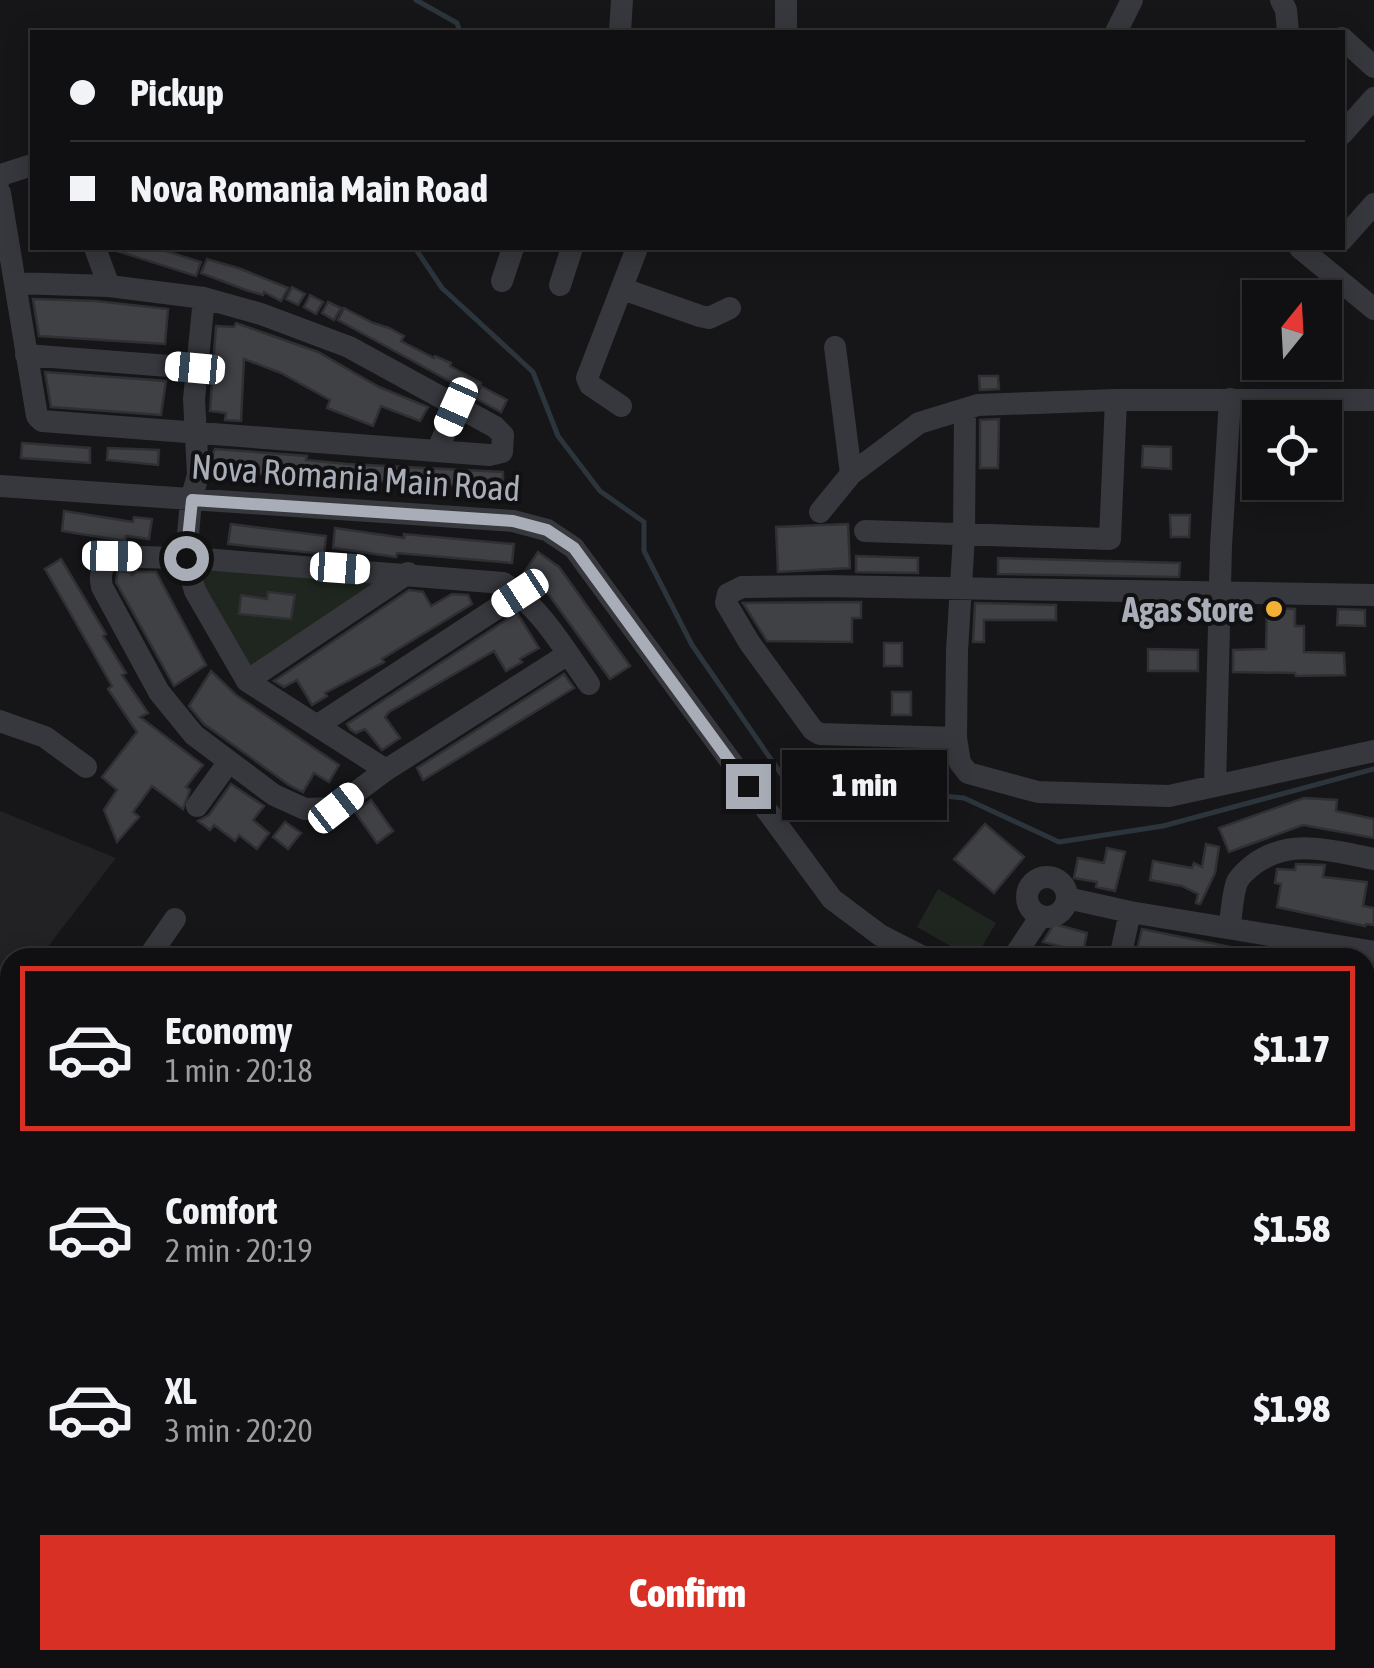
<!DOCTYPE html>
<html lang="en">
<head>
<meta charset="utf-8">
<style>
  :root { --surface:#101012; --page:#1e1e20; --text:#f1f3f6; --muted:#9c9d9f; --line:#303032; --accent:#d93025 }
  body { margin:0; font-family:"Asap Condensed",sans-serif; background:var(--page); color:var(--text); height:100vh; display:flex; flex-direction:column; font-size:38px; white-space:nowrap }
  * { box-sizing:border-box; margin:0 }
  p { font-size:32px; color:var(--muted) }
  .icon { flex:none; width:55px; height:55px; fill:none; stroke:currentColor; stroke-width:2; stroke-linecap:round; stroke-linejoin:round }
  .map { position:relative; flex:1; overflow:hidden }
  .sheet { position:absolute; left:0px; top:948px; width:1375px; height:722px; display:flex; flex-direction:column; background:var(--surface); border-radius:30px 30px 0 0; box-shadow:0 5px 25px #0003,0 0 0 2px var(--line) }
  .sheet>* { flex:none }
  .top-card { position:absolute; left:30px; top:30px; width:1315px; height:220px; border-radius:0px; box-shadow:0 5px 25px #0003,0 0 0 2px var(--line); display:grid; align-content:center; height:220px; padding:0 40px; background:var(--surface) }
  .needle { width:65px; rotate:18deg }
  .fabs { position:absolute; left:1242px; top:280px; display:grid; gap:20px }
  .fabs a { display:grid; place-items:center; width:100px; height:100px; border-radius:0px; background:var(--surface); box-shadow:0 5px 25px #0003,0 0 0 2px var(--line); font-size:50px }
  .end { position:absolute; width:45px; height:45px; margin:-22px; border:12px solid #a8adb8; background:#111; box-shadow:0 0 0 5px #111 }
  .from { border-radius:50% }
  .bubble { position:absolute; height:70px; border-radius:0px; background:var(--surface); box-shadow:0 5px 25px #0003,0 0 0 2px var(--line); font-size:32px; font-weight:800; line-height:70px; text-align:center }
  .car { position:absolute; width:30px; height:60px; margin:-30px -15px; border-radius:12px; box-shadow:0 0 8px 2px #0007; background:linear-gradient(#fff 24%,#345 0 40%,#fff 0 76%,#345 0 86%,#fff 0) }
  .top-card b { display:flex; align-items:center; gap:35px; height:95px; font-size:38px }
  .top-card b+b { border-top:2px solid var(--line) }
  .top-card i { width:25px; height:25px; background:var(--text) }
  ul { padding:18px 0 0; list-style:none }
  li { display:flex; align-items:center; gap:30px; height:165px; margin:0 20px 15px; padding:0 20px; border:5px solid transparent; border-radius:0px }
  li div { flex:1 }
  li b { display:block; font-size:38px }
  li em { font-style:normal; font-weight:800 }
  li.selected { border-color:var(--accent) }
  li>.icon { width:90px; height:90px; stroke-width:1.5 }
  .button { display:flex; gap:20px; margin-top:auto; padding:20px 40px }
  .button a { flex:1; height:115px; border-radius:0px; background:var(--accent); color:#fff; font-size:40px; font-weight:800; line-height:115px; text-align:center }
  .map>svg:first-child { display:block }
  .built { fill:#222225 }
  .green { fill:#1e261f }
  .lines { fill:none; stroke-linecap:round; stroke-linejoin:round }
  .stream { stroke:#2c353c; stroke-width:5 }
  .building { fill:#404145; stroke:#303034; stroke-width:2.5 }
  .minor { stroke:#37383d; stroke-width:22 }
  .major { stroke:#53555c; stroke-width:28 }
  .route { stroke:#a8adb8; stroke-width:12 }
  .poi-dot { fill:#f2b134; stroke:#111113; stroke-width:4 }
  .labels { text-anchor:middle; dominant-baseline:central; stroke-width:8; stroke-linejoin:round; paint-order:stroke }
  .street-label { font-size:35px; fill:#a8adb8; stroke:#111113 }
  .poi-label { font-size:35px; font-weight:bold; fill:#a8adb8; stroke:#111113; text-anchor:end }
</style>
</head>
<body>
<div class="map">
<svg width="1374" height="1668" viewBox="0 0 1374 1668">
  <rect width="100%" height="100%" fill="#161618"/>
  <!-- built -->
  <path class="built" d="M 0,811 L 116,858 L 40,957 L 10,958 L 10,997 L 0,1010 Z
    M 187,1660 L 275,1660 L 276,1668 L 170,1668 Z
    M 394,1660 L 1096,1660 L 1132,1662 L 1133,1668 L 365,1668 Z"/>
  <!-- green -->
  <path class="green" d="M 189,564 L 386,579 L 246,671 Z
    M 938,889 L 996,923 L 976,957 L 970,957 L 917,927 Z"/>
  <g class="lines">
    <!-- stream -->
    <path class="stream" d="M 416,0 L 457,23 L 460,32
      M 415,248 L 442,288 L 533,372 L 558,436 L 600,491 L 644,522 L 644,551 L 692,645 L 786,781 L 964,798 L 1059,842 L 1163,826 L 1374,769"/>
  </g>
  <!-- building -->
  <path class="building" d="M 114,248 L 156,248 L 201,262 L 196,276 L 114,250 Z
    M 207,259 L 241,269 L 288,288 L 281,301 L 264,292 L 263,295 L 246,290 L 201,273 Z
    M 292,287 L 305,294 L 298,305 L 286,299 Z
    M 310,295 L 323,302 L 316,314 L 304,307 Z
    M 33,299 L 96,301 L 168,309 L 165,344 L 39,336 Z
    M 328,302 L 341,308 L 334,320 L 322,313 Z
    M 344,308 L 373,323 L 389,328 L 404,336 L 401,341 L 434,358 L 435,356 L 451,363 L 450,366 L 481,383 L 475,395 L 338,320 Z
    M 236,323 L 318,352 L 379,387 L 428,407 L 420,421 L 381,406 L 373,426 L 327,408 L 330,400 L 281,373 L 244,359 L 241,421 L 225,420 L 226,413 L 210,411 L 216,326 L 234,327 Z
    M 45,372 L 166,381 L 161,415 L 51,407 Z
    M 979,376 L 998,376 L 999,389 L 980,390 Z
    M 481,386 L 507,400 L 501,412 L 475,398 Z
    M 999,419 L 998,468 L 980,468 L 980,420 Z
    M 22,443 L 90,448 L 90,463 L 21,458 Z
    M 1143,446 L 1171,447 L 1171,469 L 1142,467 Z
    M 108,448 L 159,450 L 158,465 L 107,460 Z
    M 215,449 L 307,456 L 306,460 L 347,464 L 503,472 L 503,488 L 213,471 L 212,455 Z
    M 64,511 L 133,522 L 134,517 L 152,519 L 149,539 L 126,536 L 125,541 L 62,531 Z
    M 1170,515 L 1190,515 L 1189,537 L 1171,537 Z
    M 231,524 L 326,536 L 324,554 L 228,544 Z
    M 848,524 L 850,568 L 778,572 L 776,527 Z
    M 335,528 L 404,538 L 404,534 L 514,544 L 512,563 L 397,553 L 396,557 L 333,548 Z
    M 538,552 L 559,567 L 630,666 L 610,679 L 541,584 L 524,573 Z
    M 856,556 L 918,558 L 918,573 L 856,572 Z
    M 998,558 L 1180,563 L 1179,577 L 998,574 Z
    M 61,559 L 106,634 L 103,636 L 126,673 L 122,675 L 148,713 L 140,717 L 203,765 L 186,787 L 190,790 L 183,809 L 152,786 L 133,812 L 139,817 L 117,842 L 104,810 L 117,790 L 102,777 L 137,732 L 108,689 L 112,686 L 45,569 Z
    M 118,571 L 129,572 L 132,575 L 136,572 L 156,572 L 206,665 L 174,686 L 116,582 Z
    M 409,590 L 423,592 L 431,606 L 452,594 L 468,595 L 472,604 L 382,659 L 384,662 L 325,693 L 327,696 L 312,705 L 297,680 L 284,687 L 274,681 Z
    M 268,592 L 295,595 L 291,619 L 239,614 L 241,595 L 267,599 Z
    M 861,602 L 861,618 L 852,618 L 852,642 L 767,641 L 743,603 Z
    M 975,603 L 1056,605 L 1056,620 L 984,620 L 984,642 L 973,642 Z
    M 1267,608 L 1295,609 L 1295,626 L 1304,626 L 1304,652 L 1344,653 L 1345,675 L 1296,676 L 1295,673 L 1233,672 L 1233,650 L 1266,649 Z
    M 1338,609 L 1365,610 L 1365,626 L 1337,625 Z
    M 517,613 L 539,648 L 520,659 L 522,662 L 506,671 L 494,651 L 389,712 L 385,717 L 400,738 L 382,750 L 365,729 L 356,733 L 350,729 L 347,724 Z
    M 884,643 L 902,643 L 902,666 L 884,666 Z
    M 1148,649 L 1198,650 L 1198,671 L 1148,671 Z
    M 211,671 L 236,695 L 339,765 L 329,782 L 314,773 L 303,792 L 289,785 L 204,724 L 189,706 Z
    M 564,674 L 574,688 L 423,780 L 417,768 Z
    M 892,692 L 911,692 L 911,715 L 892,715 Z
    M 231,784 L 264,806 L 253,820 L 269,833 L 257,849 L 239,835 L 235,841 L 214,825 L 210,830 L 198,821 L 209,815 Z
    M 1304,798 L 1337,800 L 1336,811 L 1374,819 L 1374,838 L 1303,825 L 1229,852 L 1219,828 Z
    M 371,800 L 393,831 L 377,843 L 355,812 Z
    M 285,822 L 301,833 L 288,849 L 273,837 Z
    M 985,824 L 1024,857 L 994,893 L 954,859 Z
    M 1206,844 L 1219,847 L 1215,873 L 1200,904 L 1196,903 L 1198,894 L 1182,886 L 1150,880 L 1153,861 L 1192,868 L 1194,863 L 1202,867 Z
    M 1107,848 L 1125,852 L 1115,891 L 1096,887 L 1097,882 L 1074,878 L 1078,858 L 1104,863 Z
    M 1296,864 L 1325,865 L 1323,877 L 1367,882 L 1363,906 L 1374,908 L 1374,925 L 1366,924 L 1365,926 L 1277,907 L 1281,884 L 1275,883 L 1277,869 L 1295,870 Z
    M 1054,924 L 1087,933 L 1083,952 L 1043,942 Z
    M 1142,929 L 1250,951 L 1249,958 L 1189,958 L 1148,949 L 1146,958 L 1135,958 Z"/>
  <g class="lines">
    <!-- minor -->
    <path class="minor" d="M 786,0 L 786,32
      M 1281,0 L 1286,10 L 1288,32
      M 620,32 L 622,0
      M 1116,32 L 1132,0
      M 1342,38 L 1374,67
      M 1342,134 L 1374,98
      M 0,178 L 4,174 L 32,165
      M 0,193 L 37,416 L 42,421 L 489,455 L 502,452 L 503,435 L 495,427 L 349,347 L 261,314 L 204,298 L 109,286 L 15,283
      M 1342,240 L 1374,204
      M 95,248 L 109,286
      M 1300,248 L 1374,309
      M 502,281 L 513,248
      M 560,285 L 572,248
      M 623,289 L 700,316 L 709,318 L 730,308
      M 204,298 L 194,399 L 198,475 L 191,500 L 186,558 L 195,591 L 247,681 L 408,573
      M 835,347 L 851,474
      M 26,355 L 195,368
      M 621,406 L 590,385 L 587,378 L 637,248
      M 965,410 L 964,536 L 957,651 L 956,738 L 960,763 L 968,773 L 1038,792 L 1169,796 L 1374,751
      M 438,449 L 456,407
      M 0,486 L 513,521 L 547,530 L 574,548 L 832,899 L 880,935 L 925,958
      M 820,512 L 851,474 L 919,423 L 978,405 L 1116,400 L 1374,400
      M 865,531 L 1110,539 L 1116,400
      M 568,654 L 386,770 L 335,808 L 305,809 L 274,795 L 194,735 L 159,692 L 102,587 C 99,573 102,566 112,556 L 204,559 L 503,583 C 539,605 565,650 589,684
      M 247,681 L 386,770
      M 0,721 L 45,737 L 86,767
      M 318,725 L 520,593
      M 956,738 L 820,734 L 813,730 L 749,642 L 726,603 L 728,594 L 742,587 L 824,586 L 1374,595
      M 1215,786 L 1221,546 L 1230,399
      M 197,806 L 228,763
      M1027 897a20 20 0 1 1 40 0a20 20 0 1 1-40 0Z
      M 1067,898 L 1130,912
      M 1229,928 C 1232,914 1232,895 1237,882 C 1241,874 1247,870 1253,865 C 1290,837 1332,851 1374,859
      M 148,958 L 175,919
      M 1013,958 L 1041,916
      M 1120,958 L 1130,912 L 1374,952
      M 1365,1036 L 1374,1037
      M 1365,1101 L 1374,1103
      M 0,1168 L 10,1154
      M 1365,1173 L 1374,1175
      M 1365,1255 L 1374,1257
      M 1365,1336 L 1374,1338
      M 1365,1421 L 1374,1423"/>
    <!-- major -->
    <path class="major" d="M 0,1335 L 10,1341
      M 284,1660 L 286,1668"/>
  </g>
  <g class="lines">
    <!-- route -->
    <path class="route" d="M 186,558 L 192,500 L 513,521 L 547,530 L 574,548 L 748,786"/>
  </g>
  <!-- markers -->
  <circle class="poi-dot" cx="1274" cy="609" r="10"/>
  <g class="labels">
    <!-- street labels -->
    <g class="street-label">
      <text transform="translate(356 477) rotate(4)">Nova Romania Main Road</text>
    </g>
    <!-- poi labels -->
    <g class="poi-label">
      <text x="1254" y="609">Agas Store</text>
    </g>
  </g>
</svg>
<div class="fabs">
<a><svg class="needle" viewBox="-14 -14 28 28"><path d="M0-13l5 13h-10z" fill="#e53935"/><path d="M0 13l5-13h-10z" fill="#9c9d9f"/></svg></a>
<a><svg class="icon" aria-label="locate" viewBox="0 0 24 24"><circle cx="12" cy="12" r="6"/><path d="M12 2v4M12 18v4M2 12h4M18 12h4"/></svg></a>
</div>
<i class="end from" style="left:186px;top:558px"></i>
<i class="end" style="left:748px;top:786px"></i>
<div class="bubble" style="left:782px;top:750px;width:165px">1 min</div>
<i class="car" style="left:195px;top:368px;rotate:275deg"></i>
<i class="car" style="left:456px;top:407px;rotate:204deg"></i>
<i class="car" style="left:112px;top:556px;rotate:91deg"></i>
<i class="car" style="left:340px;top:568px;rotate:94deg"></i>
<i class="car" style="left:520px;top:593px;rotate:237deg"></i>
<i class="car" style="left:336px;top:808px;rotate:52deg"></i>
<div class="top-card">
<b><i class="from"></i>Pickup</b>
<b><i></i>Nova Romania Main Road</b>
</div>
<section class="sheet">
<ul>
<li class="selected"><svg class="icon" aria-label="car" viewBox="0 0 24 24"><path d="M5 17H2v-5l4-1 3-4h7l3 4 3 1v5h-3M9 17h6M6 11h13"/><circle cx="7" cy="17" r="2"/><circle cx="17" cy="17" r="2"/></svg><div><b>Economy</b><p>1 min · 20:18</p></div><em>$1.17</em></li>
<li><svg class="icon" aria-label="car" viewBox="0 0 24 24"><path d="M5 17H2v-5l4-1 3-4h7l3 4 3 1v5h-3M9 17h6M6 11h13"/><circle cx="7" cy="17" r="2"/><circle cx="17" cy="17" r="2"/></svg><div><b>Comfort</b><p>2 min · 20:19</p></div><em>$1.58</em></li>
<li><svg class="icon" aria-label="car" viewBox="0 0 24 24"><path d="M5 17H2v-5l4-1 3-4h7l3 4 3 1v5h-3M9 17h6M6 11h13"/><circle cx="7" cy="17" r="2"/><circle cx="17" cy="17" r="2"/></svg><div><b>XL</b><p>3 min · 20:20</p></div><em>$1.98</em></li>
</ul>
<div class="button"><a>Confirm</a></div>
</section>
</div>
</body>
</html>
